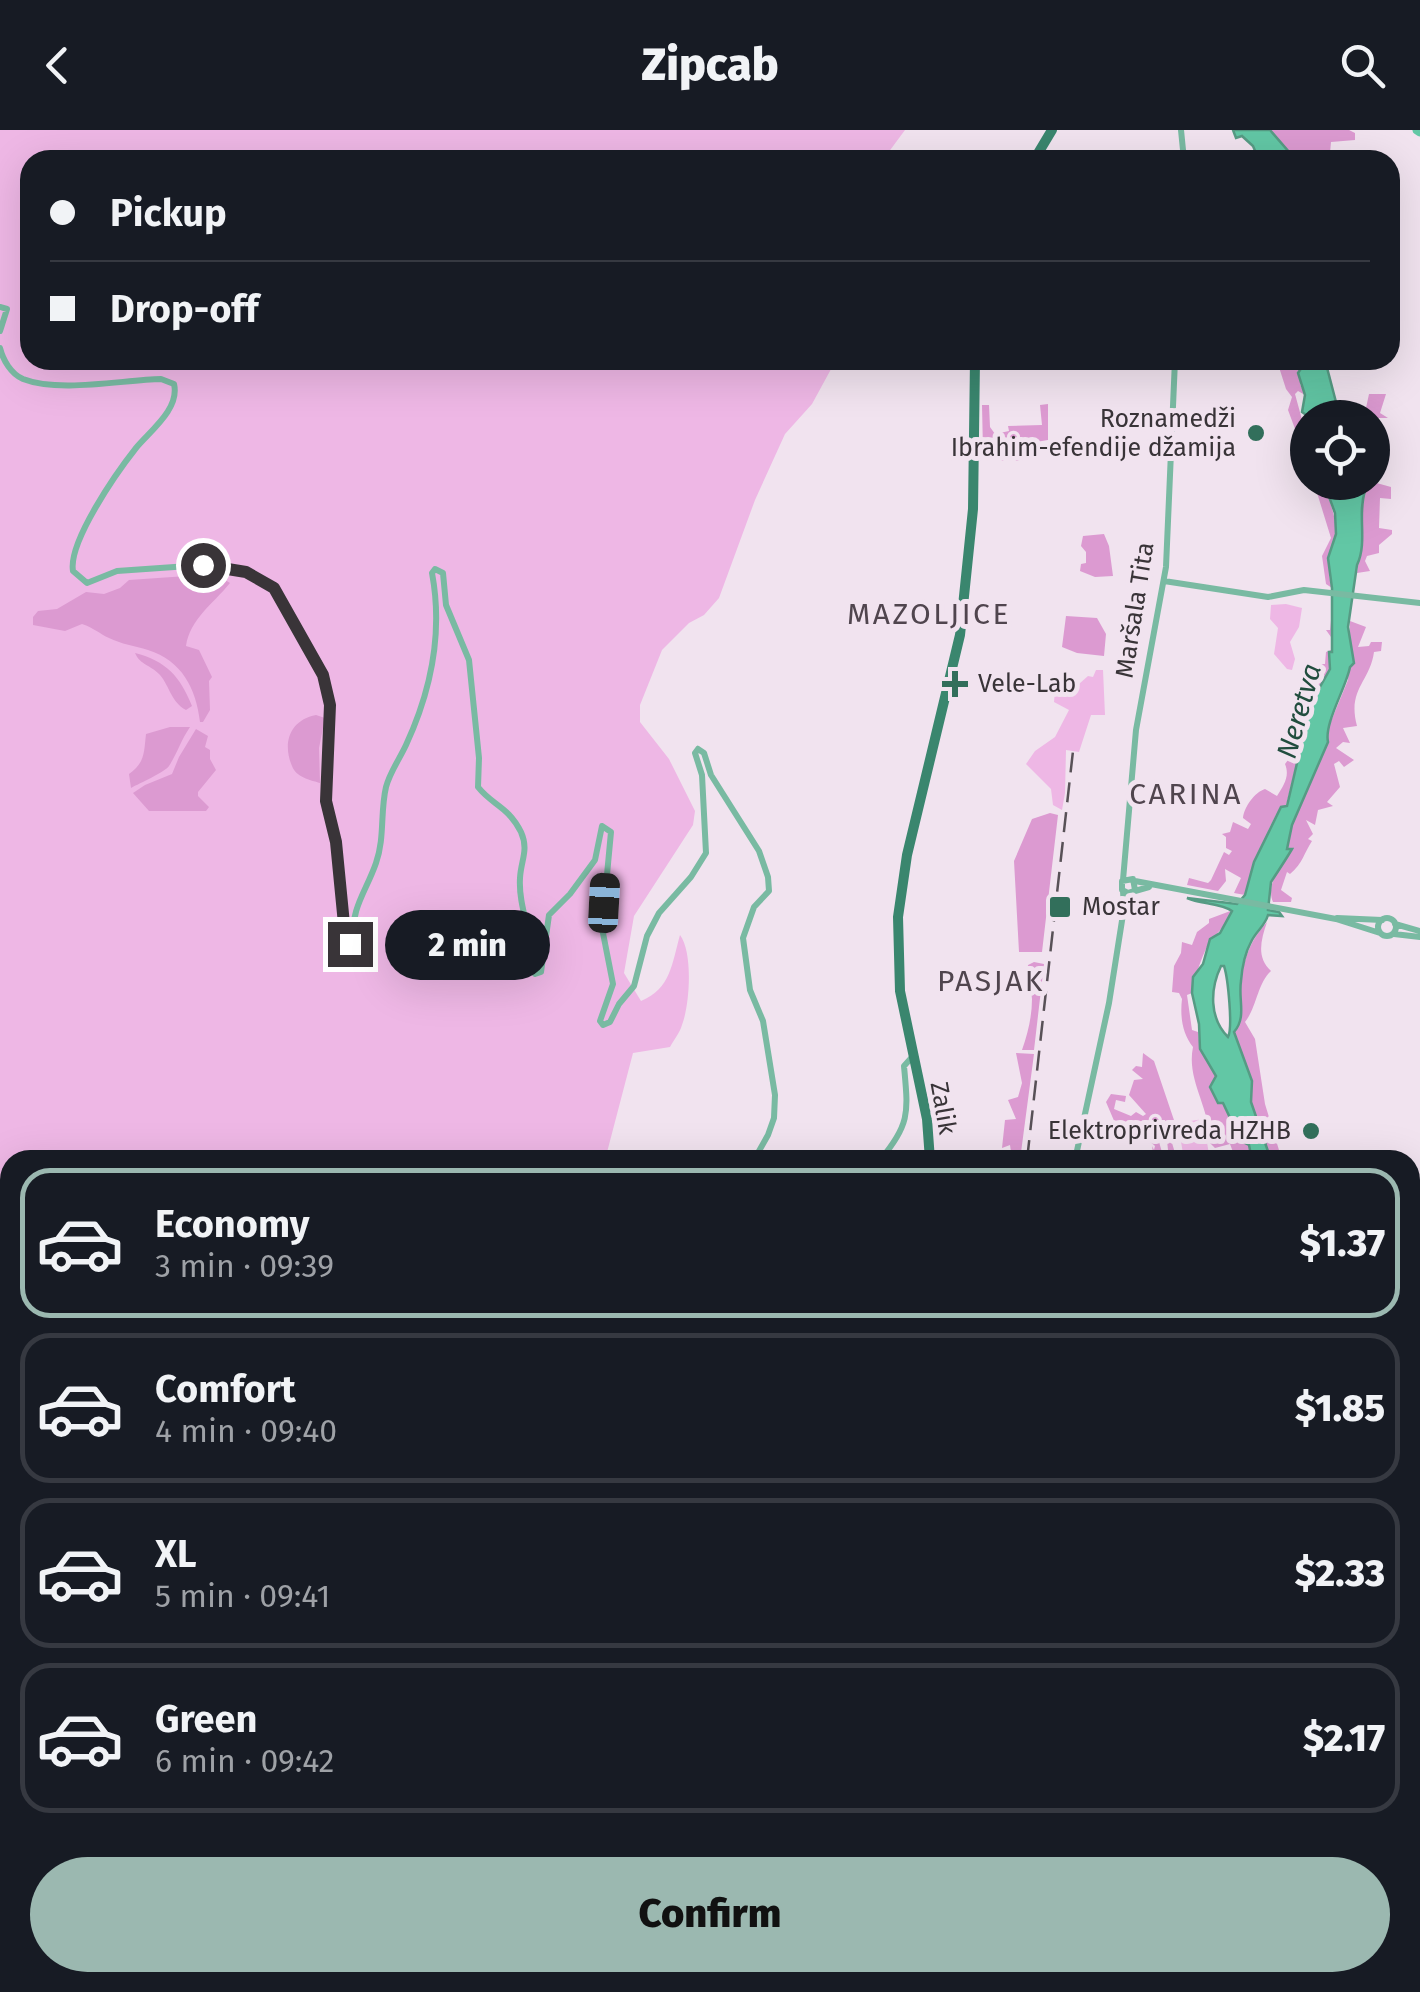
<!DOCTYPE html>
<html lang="en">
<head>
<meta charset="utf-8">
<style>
  :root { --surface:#171b24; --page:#242831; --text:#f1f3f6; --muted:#9ea1a6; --line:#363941; --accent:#9bb8b0 }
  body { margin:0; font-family:"Fira Sans",sans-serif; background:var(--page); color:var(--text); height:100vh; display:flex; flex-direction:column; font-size:38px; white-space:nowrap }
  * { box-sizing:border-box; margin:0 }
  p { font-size:32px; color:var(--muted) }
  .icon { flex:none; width:55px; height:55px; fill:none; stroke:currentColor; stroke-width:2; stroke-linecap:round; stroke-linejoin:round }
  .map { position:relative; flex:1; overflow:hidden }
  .side { position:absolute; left:0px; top:1020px; width:1420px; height:842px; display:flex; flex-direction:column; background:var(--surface); border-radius:30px 30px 0 0; box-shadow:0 10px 40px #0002 }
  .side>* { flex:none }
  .hud { position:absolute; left:20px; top:20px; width:1380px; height:220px; border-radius:30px; box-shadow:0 10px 40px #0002; display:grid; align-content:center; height:220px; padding:0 30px; background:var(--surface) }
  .tools { position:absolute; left:1290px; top:270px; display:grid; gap:20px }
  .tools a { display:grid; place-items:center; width:100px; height:100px; border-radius:50%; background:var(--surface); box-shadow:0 10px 40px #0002; font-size:50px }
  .end { position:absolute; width:45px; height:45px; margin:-22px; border:12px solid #393438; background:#fff; box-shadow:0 0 0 5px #fff }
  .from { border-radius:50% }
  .bubble { position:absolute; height:70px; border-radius:35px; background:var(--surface); box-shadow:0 10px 40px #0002; font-size:32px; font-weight:800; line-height:70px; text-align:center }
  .car { position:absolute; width:30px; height:60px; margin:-30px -15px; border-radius:12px; box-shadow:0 0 8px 2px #0007; background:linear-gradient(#222 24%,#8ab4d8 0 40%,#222 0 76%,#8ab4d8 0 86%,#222 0) }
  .hud b { display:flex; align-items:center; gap:35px; height:95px; font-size:38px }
  .hud b+b { border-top:2px solid var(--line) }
  .hud i { width:25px; height:25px; background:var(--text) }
  ul { padding:18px 0 0; list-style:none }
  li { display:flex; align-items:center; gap:30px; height:150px; margin:0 20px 15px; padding:0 10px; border:5px solid var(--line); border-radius:30px }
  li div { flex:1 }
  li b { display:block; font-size:38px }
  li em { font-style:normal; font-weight:800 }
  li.selected { border-color:var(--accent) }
  li>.icon { width:90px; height:90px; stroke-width:1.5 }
  .cta { display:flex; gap:20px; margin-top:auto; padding:20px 30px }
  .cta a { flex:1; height:115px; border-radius:60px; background:var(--accent); color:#111; font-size:40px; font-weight:800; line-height:115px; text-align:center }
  header { display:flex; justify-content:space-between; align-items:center; height:130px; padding:0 30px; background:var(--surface); font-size:45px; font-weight:800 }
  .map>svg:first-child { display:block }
  .green { fill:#eeb7e5 }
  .forest { fill:#dc9ad1 }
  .water { fill:#62c7a5; stroke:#569b84; stroke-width:2.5; fill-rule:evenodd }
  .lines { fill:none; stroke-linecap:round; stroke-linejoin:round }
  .river { stroke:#62c7a5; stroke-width:9 }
  .minor { stroke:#79baa2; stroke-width:6 }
  .major { stroke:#3a866e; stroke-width:10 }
  .rail { stroke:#585157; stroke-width:2.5; stroke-dasharray:20 10; stroke-linecap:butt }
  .route { stroke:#393438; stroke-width:12 }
  .poi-dot { fill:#326f5b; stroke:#f1e3ef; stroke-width:4 }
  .labels { text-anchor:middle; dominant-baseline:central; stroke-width:10; stroke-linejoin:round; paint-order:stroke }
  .poi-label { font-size:25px; fill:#393438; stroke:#f1e3ef; text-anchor:end }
  .street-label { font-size:25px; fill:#393438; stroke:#f1e3ef }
  .water-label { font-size:28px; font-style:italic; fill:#214d3e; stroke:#f1e3ef }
  .quarter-label { font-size:30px; letter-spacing:2.5px; fill:#50454e; stroke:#f1e3ef }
</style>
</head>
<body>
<header><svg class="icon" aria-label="back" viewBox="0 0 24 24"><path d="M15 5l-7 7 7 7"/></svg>Zipcab<svg class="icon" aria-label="search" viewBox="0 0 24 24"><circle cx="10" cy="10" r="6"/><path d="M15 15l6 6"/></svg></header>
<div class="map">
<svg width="1420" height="1862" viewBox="0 0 1420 1862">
  <rect width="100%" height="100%" fill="#f1e3ef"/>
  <!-- green -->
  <path class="green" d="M 0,0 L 905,0 L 885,27 L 879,20 L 877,30 L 30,30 L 30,230 L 836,230 L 812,274 L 785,304 L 755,370 L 719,468 L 704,485 L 689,493 L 662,520 L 640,575 L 640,592 L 669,629 L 695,681 L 693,695 L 634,786 L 624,843 L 641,871 C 671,859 672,833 680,805 C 693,822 690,874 682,895 C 680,902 674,910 670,917 L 633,923 L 605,1030 L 10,1030 L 10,1545 L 0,1544 Z
    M 1286,474 L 1302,478 L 1299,497 L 1290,512 L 1295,529 L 1292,540 L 1287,539 L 1274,524 L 1278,498 L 1270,489 L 1271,475 Z
    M 1096,540 L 1103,540 L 1105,585 L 1091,585 L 1079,622 L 1066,620 L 1065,663 L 1062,680 L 1053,675 L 1051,659 L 1026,634 L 1035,621 L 1055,607 L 1069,580 L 1054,572 L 1056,548 L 1079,554 L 1088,546 L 1093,547 Z
    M 1203,989 L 1210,1030 L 1184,1030 L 1178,993 Z
    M 374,1853 L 443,1853 L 445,1862 L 377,1862 Z"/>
  <!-- forest -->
  <path class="forest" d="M 1270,0 L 1349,0 L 1355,3 L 1355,10 L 1331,12 L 1330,23 L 1338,30 L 1296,30 Z
    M 1280,230 L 1307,230 L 1300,254 L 1305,265 L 1298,261 L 1295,264 L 1307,308 L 1307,331 L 1288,280 L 1292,267 L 1286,259 L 1278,234 Z
    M 1369,264 L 1386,264 L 1380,283 L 1388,288 L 1334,288 L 1336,272 L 1343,272 L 1343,281 L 1366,278 Z
    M 1048,274 L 1048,310 L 1036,312 L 1037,328 L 1016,331 L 1012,326 L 1002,331 L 997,321 L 983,321 L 982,275 L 989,275 L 990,297 L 995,304 L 1009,301 L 1008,296 L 1042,295 L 1040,275 Z
    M 1373,352 L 1391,357 L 1391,369 L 1380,368 L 1379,398 L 1392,400 L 1392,404 L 1379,415 L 1379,423 L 1367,426 L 1365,431 L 1370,441 L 1357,443 L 1363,389 L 1360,376 L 1365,361 L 1356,353 Z
    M 1314,353 L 1324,353 C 1329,370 1335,383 1336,401 C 1336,422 1324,434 1332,458 L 1326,454 L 1322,426 L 1331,408 Z
    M 1104,404 L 1109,416 L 1113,446 L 1095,447 L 1080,441 L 1081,434 L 1086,433 L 1086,422 L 1081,416 L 1083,406 Z
    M 201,445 L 222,448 L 230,453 C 213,474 190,489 186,516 L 199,520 L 212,547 L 209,551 L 210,580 L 203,592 L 200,592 C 196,558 182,531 148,520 C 135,516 121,514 109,508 C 100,504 94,498 82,494 L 65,501 L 33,495 L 33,487 L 38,481 L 57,479 L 86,462 L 104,464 L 120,458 L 129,450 Z
    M 1066,486 L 1097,488 L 1106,504 L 1104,526 L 1077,523 L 1062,517 Z
    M 1331,490 L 1332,522 L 1329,523 L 1330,539 L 1311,573 L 1286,676 L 1276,685 L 1269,699 L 1245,765 L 1234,763 L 1241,748 L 1225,739 L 1226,751 L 1218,761 L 1187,755 L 1189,748 L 1208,753 L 1211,750 L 1224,722 L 1229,725 L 1232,721 L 1226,718 L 1226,707 L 1222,704 L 1230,702 L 1233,692 L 1248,699 L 1251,694 L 1243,688 C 1244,677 1255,662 1265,659 L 1277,666 C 1284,655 1290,646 1285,634 L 1291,626 L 1284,620 L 1290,607 L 1285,601 L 1298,603 L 1308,552 L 1314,550 L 1317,534 L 1325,534 L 1326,522 L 1331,520 L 1331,507 L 1326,500 L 1330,500 Z
    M 1350,491 L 1366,497 L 1358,517 L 1369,516 L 1371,512 L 1382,512 L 1381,521 L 1374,522 C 1370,552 1347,559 1357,596 L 1343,598 L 1350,613 L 1343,612 L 1336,618 L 1354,630 L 1344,637 L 1339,631 L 1334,634 L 1340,657 L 1327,672 L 1333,676 L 1318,680 L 1315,695 L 1306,690 L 1313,704 L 1308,709 L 1312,711 C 1304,723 1303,733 1290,744 L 1287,742 L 1281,760 L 1292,768 L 1291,772 L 1273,772 C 1266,758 1279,734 1291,722 L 1287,720 L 1292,695 L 1326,616 L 1327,601 L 1348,550 Z
    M 135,523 C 166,531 180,546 192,576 L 186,580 C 171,572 170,557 160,545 C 151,535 140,535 135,523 Z
    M 316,585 L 325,588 L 319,618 L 320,653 C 310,650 296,647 292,636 C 282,613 290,590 316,585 Z
    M 170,597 L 190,597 C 181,610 177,624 169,636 C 165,642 140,653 131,658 L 129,644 C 145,633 144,622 146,604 Z
    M 196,599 L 208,606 L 205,617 L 210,620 L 210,629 L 216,640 L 198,662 L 198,666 L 209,677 L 206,681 L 149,681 L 133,663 L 145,655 L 172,644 L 179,627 Z
    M 1050,683 L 1058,685 L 1042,822 L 1019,822 L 1014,731 L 1032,689 Z
    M 1233,780 C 1228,793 1221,799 1213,808 C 1204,817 1194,850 1192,863 L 1187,865 L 1192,900 L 1198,902 L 1200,919 L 1216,946 L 1215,953 L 1232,994 L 1249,1014 L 1252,1030 L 1236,1030 L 1230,1014 L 1215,1018 L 1209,1012 C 1211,978 1186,951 1193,917 C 1182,903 1180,886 1182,869 L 1179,863 L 1172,862 L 1174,836 L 1181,823 L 1182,812 L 1192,815 L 1197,802 L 1209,793 L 1209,789 Z
    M 1267,792 C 1261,810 1256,827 1271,841 C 1257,854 1257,877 1245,892 L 1255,909 L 1265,974 L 1282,1030 L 1271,1030 C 1264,1012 1256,994 1252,975 C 1245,950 1245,926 1234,902 C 1247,887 1238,870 1241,850 C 1244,828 1251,809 1267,792 Z
    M 1034,832 L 1044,834 L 1034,920 L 1022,920 C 1028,903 1032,886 1032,869 C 1031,856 1026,847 1028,835 Z
    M 1016,923 L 1034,924 L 1020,1030 L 997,1030 L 1000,1021 L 1011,1022 L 1010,1015 L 1002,1018 L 1005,990 L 1016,989 L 1008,970 L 1018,967 L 1022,953 Z
    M 1143,923 L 1154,931 L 1177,999 L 1170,1006 L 1177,1030 L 1169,1030 L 1165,990 L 1157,990 L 1154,994 L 1163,1026 L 1160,1030 L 1154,1030 L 1152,1016 L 1154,1020 L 1155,1016 L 1146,1008 L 1146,1001 L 1139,1000 L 1136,1003 L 1129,995 L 1122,999 L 1115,993 L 1106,972 L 1111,964 L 1126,966 L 1125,972 L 1116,970 L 1114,979 L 1131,986 L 1136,982 L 1143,986 L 1146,984 L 1129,965 L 1134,950 L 1143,949 L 1132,940 L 1136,936 L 1142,937 Z
    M 0,1544 L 10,1545 L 10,1719 L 0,1718 Z"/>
  <!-- water -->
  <path class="water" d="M 1233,0 L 1270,0 L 1296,30 L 1259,30 L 1253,16 L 1242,6 L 1236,8 Z
    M 1307,230 L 1325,230 L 1336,272 L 1334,287 L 1309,287 L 1302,282 L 1305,265 L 1298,243 Z
    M 1324,353 L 1356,353 L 1365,361 C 1357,384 1368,412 1357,435 L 1348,497 L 1354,533 L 1350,537 C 1346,558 1324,593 1328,612 L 1292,695 L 1287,719 L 1292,719 C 1285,731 1278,741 1271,752 L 1268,780 L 1279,782 L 1282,786 L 1268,785 C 1265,796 1256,801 1251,812 C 1245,823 1242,838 1241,851 C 1238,870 1247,887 1234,902 L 1252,951 L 1251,972 L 1271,1030 L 1252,1030 L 1249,1015 L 1241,1011 L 1223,973 L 1218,973 L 1210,957 L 1216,946 L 1200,919 L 1199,894 L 1192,863 L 1193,847 L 1203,834 L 1210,809 L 1220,803 L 1232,781 C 1222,773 1200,774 1187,768 L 1237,774 L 1245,765 L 1254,732 L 1281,677 L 1287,676 L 1311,573 L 1330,539 L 1329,522 L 1332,522 L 1332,458 L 1328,428 L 1336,404 L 1335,383 ZM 1221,836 L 1224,836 C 1228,848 1233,898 1228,907 C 1209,888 1210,859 1221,836 Z
    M 1410,1282 L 1414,1292 L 1410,1304 L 1420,1328 L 1420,1586 L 1410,1618 L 1410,1510 L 1415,1504 L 1420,1472 L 1410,1441 Z"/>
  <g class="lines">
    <!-- river -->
    <path class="river" d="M 1417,0 L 1420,2"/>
    <!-- minor -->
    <path class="minor" d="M 1181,0 L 1184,30
      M 0,177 L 7,179 L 0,201
      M 0,218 C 3,230 11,244 23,249 C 59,263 122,250 161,249 L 174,254 C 180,279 150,301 136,318 C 117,342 68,412 73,441 L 87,453 L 117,441 L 203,435 L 232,438 L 258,446 L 279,465 L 291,493 L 319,532 L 330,575 L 326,671 L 336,712 L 344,794 L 342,806 L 346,814 L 353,811 C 351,777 366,762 376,733 C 385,707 380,683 386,657 C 390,642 399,630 406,615 C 431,561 443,502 432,443 L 435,439 L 443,443 L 446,475 L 469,530 L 479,628 L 478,657 C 492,675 508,676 521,702 C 529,720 521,730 520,748 C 518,780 536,810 531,840 L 535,844 L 541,842 L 549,785 L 570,764 L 595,730 L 602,696 L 611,702 L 602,798 L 613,854 L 600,891 L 603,895 L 610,892 L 619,874 L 634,856 L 647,806 L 659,783 L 691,747 L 706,723 L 702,645 L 695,623 L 698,619
      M 1164,451 L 1268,467 L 1304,460 L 1420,473
      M 698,619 L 704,623 L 711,645 L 759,721 L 768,747 L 769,761 L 754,777 L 743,808 L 750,860 L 763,891 L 775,965 L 774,988 L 768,1005 L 754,1030
      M 1123,750 L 1136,600 L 1166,437 L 1175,230
      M 1135,751 L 1336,789 L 1380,803
      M 1135,760 L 1133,749 L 1122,751 L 1122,760 L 1128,763 L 1149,757
      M 1337,788 L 1382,790
      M1378 797a9 9 0 1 1 18 0a9 9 0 1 1-18 0Z
      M 1395,794 L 1420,801
      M 1394,804 L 1420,807
      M 880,1030 C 911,994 908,981 904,936 L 913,926
      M 1075,1030 L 1109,873 L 1124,778 L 1123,761
      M 1410,1767 L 1420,1765
      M 1299,1862 L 1308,1852"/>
    <!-- major -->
    <path class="major" d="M 1034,30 L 1052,0
      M 930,1030 L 927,989 L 900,861 L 898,787 L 907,725 L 960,505 L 973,379 L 975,230
      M 1410,1432 L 1420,1425
      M 0,1725 L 10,1726"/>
    <!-- rail -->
    <path class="rail" d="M 1027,1030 L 1073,621
      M 596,1862 L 602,1852"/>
  </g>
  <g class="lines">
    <!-- route -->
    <path class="route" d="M 203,435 L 246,442 L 274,458 L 323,545 L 330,575 L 326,671 L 336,712 L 344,794 L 343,812 L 350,814"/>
  </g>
  <!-- markers -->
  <g class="poi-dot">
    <circle cx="1256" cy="303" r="10"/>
    <path d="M950 539h10v10h10v10h-10v10h-10v-10h-10v-10h10z"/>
    <rect x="1048" y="765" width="24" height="24" rx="5"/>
    <circle cx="1311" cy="1001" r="10"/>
  </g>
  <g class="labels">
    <!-- poi labels -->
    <g class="poi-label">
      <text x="1236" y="289">Roznamedži<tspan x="1236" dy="29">Ibrahim-efendije džamija</tspan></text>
      <text x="978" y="554" text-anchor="start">Vele-Lab</text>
      <text x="1082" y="777" text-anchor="start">Mostar</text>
      <text x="1291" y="1001">Elektroprivreda HZHB</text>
    </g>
    <!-- street labels -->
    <g class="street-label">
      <text transform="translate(1135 480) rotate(-81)">Maršala Tita</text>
      <text transform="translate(943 978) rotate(80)">Zalik</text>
    </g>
    <!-- water labels -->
    <g class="water-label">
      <text transform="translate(1299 581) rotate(-74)">Neretva</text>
    </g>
    <!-- quarter labels -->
    <g class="quarter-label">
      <text x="929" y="484">MAZOLJICE</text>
      <text x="1186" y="664">CARINA</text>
      <text x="991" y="851">PASJAK</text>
    </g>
  </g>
</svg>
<div class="tools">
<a><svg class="icon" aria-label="locate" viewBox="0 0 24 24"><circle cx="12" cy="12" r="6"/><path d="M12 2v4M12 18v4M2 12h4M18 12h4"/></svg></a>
</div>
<i class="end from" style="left:203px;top:435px"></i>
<i class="end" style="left:350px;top:814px"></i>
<div class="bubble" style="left:385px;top:780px;width:165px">2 min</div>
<i class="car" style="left:604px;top:773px;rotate:3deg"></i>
<div class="hud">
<b><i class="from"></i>Pickup</b>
<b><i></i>Drop-off</b>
</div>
<section class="side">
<ul>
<li class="selected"><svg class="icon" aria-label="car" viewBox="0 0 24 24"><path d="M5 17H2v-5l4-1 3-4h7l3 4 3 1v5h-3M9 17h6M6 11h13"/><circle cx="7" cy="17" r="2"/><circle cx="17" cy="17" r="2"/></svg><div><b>Economy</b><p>3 min · 09:39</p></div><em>$1.37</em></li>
<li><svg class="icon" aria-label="car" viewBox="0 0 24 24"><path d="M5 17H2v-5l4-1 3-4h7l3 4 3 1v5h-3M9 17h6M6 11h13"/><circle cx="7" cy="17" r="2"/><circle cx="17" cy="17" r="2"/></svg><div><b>Comfort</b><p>4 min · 09:40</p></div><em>$1.85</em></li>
<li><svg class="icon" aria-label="car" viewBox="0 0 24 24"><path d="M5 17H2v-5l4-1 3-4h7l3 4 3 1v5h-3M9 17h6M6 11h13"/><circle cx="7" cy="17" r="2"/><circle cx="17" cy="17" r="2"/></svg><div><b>XL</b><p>5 min · 09:41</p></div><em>$2.33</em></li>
<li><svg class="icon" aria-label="car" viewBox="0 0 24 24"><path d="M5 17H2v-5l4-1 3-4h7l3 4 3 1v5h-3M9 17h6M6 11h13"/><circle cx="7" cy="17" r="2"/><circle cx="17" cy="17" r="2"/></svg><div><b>Green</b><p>6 min · 09:42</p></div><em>$2.17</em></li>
</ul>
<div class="cta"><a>Confirm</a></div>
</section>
</div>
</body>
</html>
